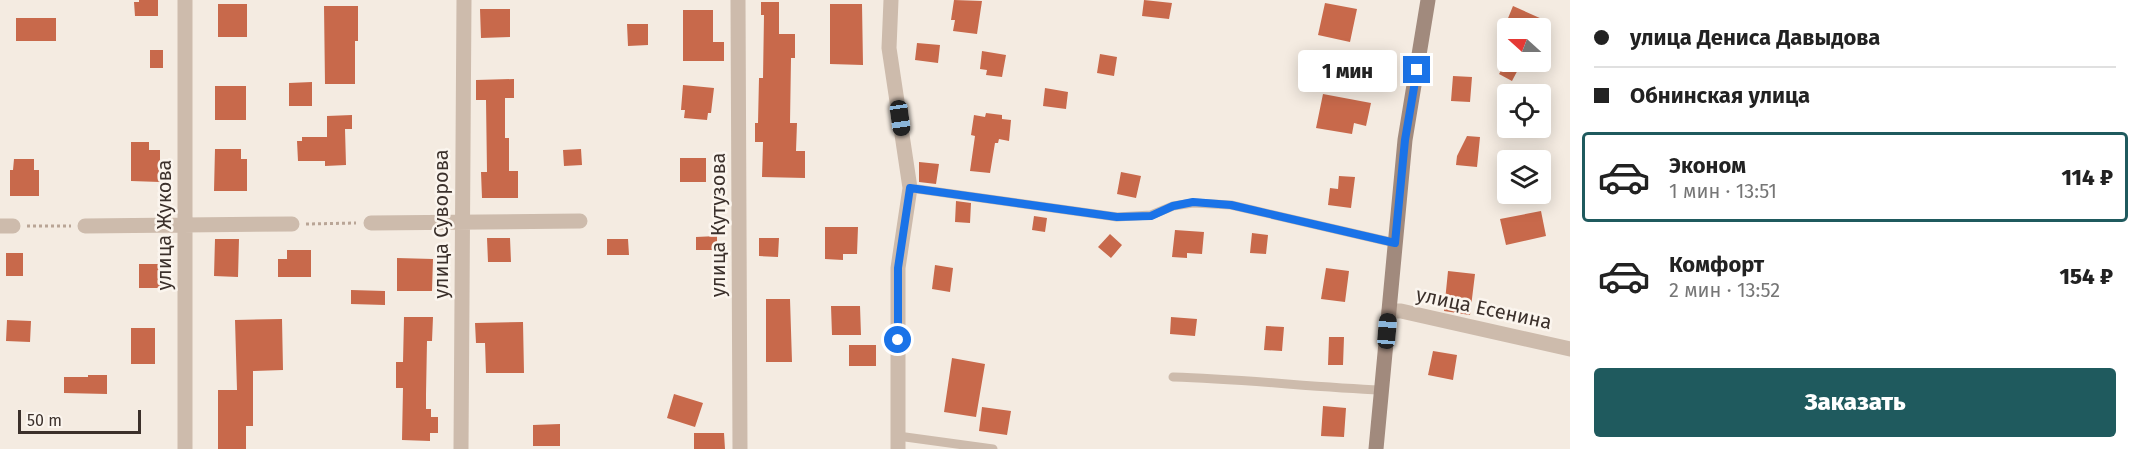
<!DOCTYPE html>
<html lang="ru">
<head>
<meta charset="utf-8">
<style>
  :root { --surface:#fff; --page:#f6f6f6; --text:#222; --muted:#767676; --line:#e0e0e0; --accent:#1f5a5e }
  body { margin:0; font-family:"Fira Sans",sans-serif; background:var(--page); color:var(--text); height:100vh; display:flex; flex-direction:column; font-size:22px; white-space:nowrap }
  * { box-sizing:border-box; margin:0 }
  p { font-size:20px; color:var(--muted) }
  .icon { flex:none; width:33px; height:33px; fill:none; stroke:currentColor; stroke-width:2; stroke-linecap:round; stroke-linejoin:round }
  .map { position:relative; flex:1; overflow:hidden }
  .panel { display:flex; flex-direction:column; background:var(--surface); width:570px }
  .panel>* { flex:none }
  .top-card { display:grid; align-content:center; height:132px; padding:0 24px; background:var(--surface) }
  .needle { width:39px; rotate:291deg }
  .fabs { position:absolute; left:1497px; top:18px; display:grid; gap:12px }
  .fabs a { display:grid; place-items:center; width:54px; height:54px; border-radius:6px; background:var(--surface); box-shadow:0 3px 15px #0003; font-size:30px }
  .scale { position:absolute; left:18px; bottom:15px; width:123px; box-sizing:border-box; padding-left:6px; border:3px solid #3b302b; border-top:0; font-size:16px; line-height:21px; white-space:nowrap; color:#3b302b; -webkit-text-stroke:4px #fbf5ee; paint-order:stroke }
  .end { position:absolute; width:27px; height:27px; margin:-14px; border:8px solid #1a73e8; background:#fff; box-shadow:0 0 0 3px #fff }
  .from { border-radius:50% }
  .bubble { position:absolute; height:42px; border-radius:6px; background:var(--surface); box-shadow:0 3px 15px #0003; font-size:20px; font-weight:800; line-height:42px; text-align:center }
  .car { position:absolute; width:18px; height:36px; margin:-18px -9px; border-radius:8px; box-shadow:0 0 4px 2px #0007; background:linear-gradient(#222 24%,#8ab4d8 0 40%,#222 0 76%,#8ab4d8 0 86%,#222 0) }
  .top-card b { display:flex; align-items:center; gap:21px; height:57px; font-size:22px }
  .top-card b+b { border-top:2px solid var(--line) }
  .top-card i { width:15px; height:15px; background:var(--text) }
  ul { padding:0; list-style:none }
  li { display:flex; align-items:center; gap:18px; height:90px; margin:0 12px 9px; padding:0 12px; border:3px solid transparent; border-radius:6px }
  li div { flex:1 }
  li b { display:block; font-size:22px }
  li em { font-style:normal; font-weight:800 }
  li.current { border-color:var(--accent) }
  li>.icon { width:54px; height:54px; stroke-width:1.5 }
  .action { display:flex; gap:12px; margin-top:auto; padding:12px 24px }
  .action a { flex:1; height:69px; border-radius:6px; background:var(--accent); color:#fff; font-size:24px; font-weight:800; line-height:69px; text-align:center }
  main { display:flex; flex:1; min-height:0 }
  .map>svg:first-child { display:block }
  .building { fill:#c8694b }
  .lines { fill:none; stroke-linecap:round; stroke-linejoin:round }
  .path { stroke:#b9a596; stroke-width:3; stroke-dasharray:3 3; stroke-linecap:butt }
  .lane { stroke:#cdbbac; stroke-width:9 }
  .street { stroke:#cdbbac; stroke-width:15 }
  .secondary { stroke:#a18a7d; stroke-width:15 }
  .route { stroke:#1a73e8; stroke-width:8 }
  .labels { text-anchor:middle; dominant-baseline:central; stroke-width:5; stroke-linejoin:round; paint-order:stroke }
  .street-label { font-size:20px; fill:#3b302b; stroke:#fbf5ee }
</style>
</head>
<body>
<main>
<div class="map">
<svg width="1570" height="449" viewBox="0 0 1570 449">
  <rect width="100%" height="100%" fill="#f4ebe1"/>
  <!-- building -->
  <path class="building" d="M 139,0 L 158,0 L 158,16 L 135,16 L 134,2 L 139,2 Z
    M 954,0 L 982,1 L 977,34 L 953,31 L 955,20 L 951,20 Z
    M 1144,0 L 1172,3 L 1169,19 L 1142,16 Z
    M 761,2 L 779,2 L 779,34 L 795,34 L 795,58 L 791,58 L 790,123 L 797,123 L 796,151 L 805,151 L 805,178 L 762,177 L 763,142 L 755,142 L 755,123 L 758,123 L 759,78 L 763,78 L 764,15 L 761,15 Z
    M 1325,3 L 1357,9 L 1350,42 L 1318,35 Z
    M 218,4 L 247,4 L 247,37 L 218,37 Z
    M 830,4 L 862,4 L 863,65 L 830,64 Z
    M 324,6 L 358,6 L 358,41 L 355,41 L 355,84 L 325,84 Z
    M 1513,6 L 1542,19 L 1538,28 L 1504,28 Z
    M 480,9 L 510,9 L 510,37 L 481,38 Z
    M 683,10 L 713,10 L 713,42 L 724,42 L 724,61 L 683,61 Z
    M 16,18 L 56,18 L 56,41 L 16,41 Z
    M 627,24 L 648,24 L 648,45 L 628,46 Z
    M 917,43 L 940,45 L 938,63 L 915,60 Z
    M 150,50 L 163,50 L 163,68 L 150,68 Z
    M 982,51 L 1006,55 L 1002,77 L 986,75 L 987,70 L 980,69 Z
    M 1100,54 L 1117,57 L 1114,76 L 1097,73 Z
    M 1506,62 L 1522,62 L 1512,81 L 1499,74 Z
    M 1453,76 L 1472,77 L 1470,102 L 1451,101 Z
    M 514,79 L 514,98 L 505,98 L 505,138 L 509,138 L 509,171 L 518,171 L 518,198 L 482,198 L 481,172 L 487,172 L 486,100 L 476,100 L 476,80 Z
    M 312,82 L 312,106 L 289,106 L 289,83 Z
    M 683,85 L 714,88 L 711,113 L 708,113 L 707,120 L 684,118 L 685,110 L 681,110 Z
    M 215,86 L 246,86 L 246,120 L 215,120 Z
    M 1045,88 L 1068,92 L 1066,109 L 1043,106 Z
    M 1323,94 L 1371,103 L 1366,126 L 1354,123 L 1352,134 L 1316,128 Z
    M 986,113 L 1002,115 L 1002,119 L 1011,120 L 1009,141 L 999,139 L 998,143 L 995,143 L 990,173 L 970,171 L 975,136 L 971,135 L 974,115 L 985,117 Z
    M 352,115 L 352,129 L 345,129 L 346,165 L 325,166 L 325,161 L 298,161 L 297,141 L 302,141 L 302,137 L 327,137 L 327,116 Z
    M 1467,136 L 1480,137 L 1477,167 L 1456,165 L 1457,156 Z
    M 131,142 L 149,142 L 149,150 L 160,150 L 160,182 L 131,181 Z
    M 215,149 L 241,149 L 241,159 L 247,159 L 247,191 L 214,191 Z
    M 581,149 L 582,165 L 564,166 L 563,150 Z
    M 680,158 L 706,158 L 706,182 L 680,182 Z
    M 14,159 L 34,159 L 34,170 L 39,170 L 39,196 L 10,196 L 10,170 L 13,170 Z
    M 919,162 L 939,164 L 936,184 L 919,182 Z
    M 1121,172 L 1141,176 L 1136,198 L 1117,194 Z
    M 1339,176 L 1355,177 L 1351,208 L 1328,205 L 1330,188 L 1338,189 Z
    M 956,201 L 971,203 L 970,223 L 955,222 Z
    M 1541,211 L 1546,236 L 1506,245 L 1500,219 Z
    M 1034,216 L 1047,218 L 1045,232 L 1032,230 Z
    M 825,227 L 858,227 L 857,254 L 843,254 L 843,260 L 825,259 Z
    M 1175,230 L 1204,232 L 1202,254 L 1187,253 L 1187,258 L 1172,257 Z
    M 1252,233 L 1268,235 L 1266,254 L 1250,253 Z
    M 1110,234 L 1122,245 L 1111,258 L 1098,247 Z
    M 717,236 L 717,250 L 696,250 L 696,237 Z
    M 487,238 L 510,238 L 511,262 L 488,262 Z
    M 759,238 L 779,238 L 778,257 L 759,256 Z
    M 215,239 L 239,239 L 238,277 L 214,276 Z
    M 607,239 L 628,239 L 629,255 L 607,255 Z
    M 287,250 L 311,250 L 311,277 L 278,277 L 278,259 L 287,259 Z
    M 6,253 L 23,253 L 23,276 L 6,276 Z
    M 397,258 L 433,259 L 432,291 L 397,291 Z
    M 139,264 L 168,264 L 168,288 L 139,288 Z
    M 935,265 L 953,268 L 950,292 L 932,289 Z
    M 1326,268 L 1349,271 L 1345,302 L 1321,299 Z
    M 1448,271 L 1475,274 L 1470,315 L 1444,311 Z
    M 351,290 L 385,291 L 385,305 L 351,304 Z
    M 766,299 L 790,299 L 792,362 L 766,362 Z
    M 831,306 L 860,306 L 861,335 L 832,335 Z
    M 404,317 L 433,317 L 432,341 L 427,341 L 426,394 L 426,409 L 431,409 L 431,417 L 438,417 L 438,433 L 430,433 L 430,441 L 402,440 L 403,388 L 396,388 L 396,362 L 403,362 Z
    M 1171,317 L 1197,319 L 1195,336 L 1170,334 Z
    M 282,319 L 283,370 L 253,371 L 253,426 L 246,426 L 246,449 L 218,449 L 218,390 L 237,390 L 235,320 Z
    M 7,320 L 31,321 L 30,342 L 6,341 Z
    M 523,322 L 524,373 L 486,373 L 485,343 L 476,343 L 475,323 Z
    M 1266,326 L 1284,327 L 1282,351 L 1264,350 Z
    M 131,328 L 155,328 L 155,364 L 131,364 Z
    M 1329,337 L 1344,337 L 1343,365 L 1328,365 Z
    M 849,345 L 876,345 L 876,366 L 849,366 Z
    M 1433,351 L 1457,355 L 1453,380 L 1428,375 Z
    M 952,358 L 985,364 L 976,417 L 944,412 Z
    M 88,375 L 107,375 L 107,394 L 64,393 L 64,377 L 88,377 Z
    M 674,394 L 703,403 L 695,427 L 667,418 Z
    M 1323,406 L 1346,408 L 1344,437 L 1321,436 Z
    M 982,407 L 1011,411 L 1007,435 L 979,431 Z
    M 560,424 L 560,446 L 533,446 L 533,425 Z
    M 694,433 L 724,433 L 725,449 L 694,449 Z"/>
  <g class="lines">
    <!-- path -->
    <path class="path" d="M 306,224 L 356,223
      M 27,226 L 71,226"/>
    <!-- lane -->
    <path class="lane" d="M 910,188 L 1117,217 L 1151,215 L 1173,206 L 1193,203 L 1231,205 L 1395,243
      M 1173,377 C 1243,379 1312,387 1381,390
      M 898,436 L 993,449"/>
    <!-- street -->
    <path class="street" d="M 185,0 L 185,449
      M 738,0 L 740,449
      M 891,0 L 889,48 L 910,188 L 898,268 L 898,449
      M 371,223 L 580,221
      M 0,226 L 13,226
      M 85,226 L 292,224
      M 1389,311 L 1401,311 L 1570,349
      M 461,449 L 464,0"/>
    <!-- secondary -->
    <path class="secondary" d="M 1376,449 L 1405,140 L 1428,0"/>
  </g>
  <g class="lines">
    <!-- route -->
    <path class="route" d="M 898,340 L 898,268 L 910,188 L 1117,217 L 1151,216 L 1173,206 L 1193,202 L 1231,205 L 1395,243 L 1405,140 L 1417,70"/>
  </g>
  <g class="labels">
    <!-- street labels -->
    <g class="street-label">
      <text transform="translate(441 224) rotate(-90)">улица Суворова</text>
      <text transform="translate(164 225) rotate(-90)">улица Жукова</text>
      <text transform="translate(718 225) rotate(-90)">улица Кутузова</text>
      <text transform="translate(1484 308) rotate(12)">улица Есенина</text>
    </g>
  </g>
</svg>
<div class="fabs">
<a><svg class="needle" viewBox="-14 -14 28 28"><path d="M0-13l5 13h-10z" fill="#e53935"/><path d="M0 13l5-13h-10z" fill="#767676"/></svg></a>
<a><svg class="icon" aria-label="locate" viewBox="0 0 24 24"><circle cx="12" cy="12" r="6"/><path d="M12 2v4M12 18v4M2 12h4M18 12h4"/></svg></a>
<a><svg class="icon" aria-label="layers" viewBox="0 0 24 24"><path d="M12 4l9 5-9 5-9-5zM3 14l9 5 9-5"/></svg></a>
</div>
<div class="scale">50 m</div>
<i class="end from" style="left:898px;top:340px"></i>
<i class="end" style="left:1417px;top:70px"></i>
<div class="bubble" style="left:1298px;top:50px;width:99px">1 мин</div>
<i class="car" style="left:900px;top:118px;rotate:172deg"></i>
<i class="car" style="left:1387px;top:331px;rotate:5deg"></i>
</div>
<section class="panel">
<div class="top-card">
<b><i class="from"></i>улица Дениса Давыдова</b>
<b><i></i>Обнинская улица</b>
</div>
<ul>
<li class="current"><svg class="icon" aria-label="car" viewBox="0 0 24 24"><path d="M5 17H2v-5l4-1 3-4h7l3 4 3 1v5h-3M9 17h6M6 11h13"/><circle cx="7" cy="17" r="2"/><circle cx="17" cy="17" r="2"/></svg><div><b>Эконом</b><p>1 мин · 13:51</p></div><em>114 ₽</em></li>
<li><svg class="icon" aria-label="car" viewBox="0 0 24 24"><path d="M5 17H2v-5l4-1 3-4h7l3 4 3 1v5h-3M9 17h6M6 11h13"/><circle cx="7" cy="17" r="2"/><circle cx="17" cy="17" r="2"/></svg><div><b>Комфорт</b><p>2 мин · 13:52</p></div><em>154 ₽</em></li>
</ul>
<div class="action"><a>Заказать</a></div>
</section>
</main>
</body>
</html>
